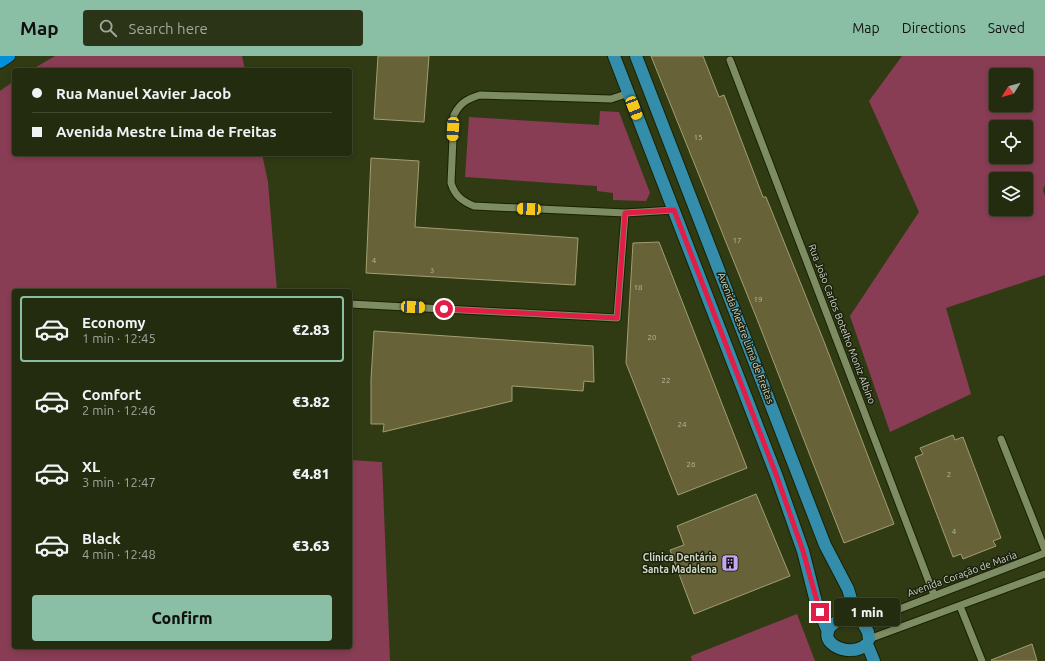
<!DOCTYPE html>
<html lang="en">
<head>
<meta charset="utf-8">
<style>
  :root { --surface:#242c0f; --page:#2c3418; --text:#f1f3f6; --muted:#a3a79e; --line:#41482f; --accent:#8abfa5 }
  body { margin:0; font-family:Ubuntu,sans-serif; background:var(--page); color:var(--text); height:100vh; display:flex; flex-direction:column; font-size:15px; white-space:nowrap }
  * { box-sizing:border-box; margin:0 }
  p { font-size:13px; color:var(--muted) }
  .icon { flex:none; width:22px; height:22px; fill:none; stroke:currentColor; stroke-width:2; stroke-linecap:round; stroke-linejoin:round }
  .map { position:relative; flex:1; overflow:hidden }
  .side { position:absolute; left:12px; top:233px; width:340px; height:360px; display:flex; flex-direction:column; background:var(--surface); border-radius:4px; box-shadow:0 2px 6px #0003,0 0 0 1px var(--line) }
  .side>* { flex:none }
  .top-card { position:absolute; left:12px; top:12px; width:340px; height:88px; border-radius:4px; box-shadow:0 2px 6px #0003,0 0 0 1px var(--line); display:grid; align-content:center; height:88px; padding:0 20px; background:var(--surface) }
  .needle { width:26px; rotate:233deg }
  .controls { position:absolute; left:989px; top:12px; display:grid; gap:8px }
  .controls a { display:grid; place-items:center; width:44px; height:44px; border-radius:4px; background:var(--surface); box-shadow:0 2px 6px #0003,0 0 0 1px var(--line); font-size:20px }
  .end { position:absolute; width:18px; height:18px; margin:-9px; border:5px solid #e11d48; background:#fff; box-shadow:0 0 0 2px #fff }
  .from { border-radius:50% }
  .bubble { position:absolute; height:28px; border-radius:4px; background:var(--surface); box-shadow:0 2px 6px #0003,0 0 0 1px var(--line); font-size:13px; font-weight:800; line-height:28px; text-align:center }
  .car { position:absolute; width:12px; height:24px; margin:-12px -6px; border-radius:5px; box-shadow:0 0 3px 1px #0007; background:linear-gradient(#f5c518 24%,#345 0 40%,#f5c518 0 76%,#345 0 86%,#f5c518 0) }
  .top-card b { display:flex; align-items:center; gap:14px; height:38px; font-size:15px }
  .top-card b+b { border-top:1px solid var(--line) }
  .top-card i { width:10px; height:10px; background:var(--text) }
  ul { padding:7px 0 0; list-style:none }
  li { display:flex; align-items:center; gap:12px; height:66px; margin:0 8px 6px; padding:0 12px; border:2px solid transparent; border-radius:4px }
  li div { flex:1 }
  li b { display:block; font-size:15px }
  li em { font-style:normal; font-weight:800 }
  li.active { border-color:var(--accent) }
  li>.icon { width:36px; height:36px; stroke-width:1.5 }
  .primary-button { display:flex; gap:8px; margin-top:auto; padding:8px 20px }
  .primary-button a { flex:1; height:46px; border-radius:4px; background:var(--accent); color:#111; font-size:16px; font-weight:800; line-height:46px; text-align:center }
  header { display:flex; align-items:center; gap:24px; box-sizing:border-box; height:56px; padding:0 20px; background:var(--accent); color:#111 }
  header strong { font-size:19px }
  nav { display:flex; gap:22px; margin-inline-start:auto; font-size:14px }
  .search { width:280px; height:36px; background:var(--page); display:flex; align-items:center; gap:10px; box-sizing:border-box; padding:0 14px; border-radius:4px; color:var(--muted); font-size:15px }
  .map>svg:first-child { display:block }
  .green { fill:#883d54; fill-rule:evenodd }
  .building { fill:#676238; stroke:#a29e71 }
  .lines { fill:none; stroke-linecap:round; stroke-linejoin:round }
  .minor-casing { stroke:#182200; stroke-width:9 }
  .major-casing { stroke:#182200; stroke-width:14 }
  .highway-casing { stroke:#182200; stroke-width:14 }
  .minor { stroke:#7e8c63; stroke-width:7 }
  .major { stroke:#348eab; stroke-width:12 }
  .highway { stroke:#0290db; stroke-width:12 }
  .route { stroke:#e11d48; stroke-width:5 }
  .labels { text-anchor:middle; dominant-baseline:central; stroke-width:3; stroke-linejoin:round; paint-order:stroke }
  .number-label { font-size:8px; fill:#b6baa0 }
  .street-label { font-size:10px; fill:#d0d8c2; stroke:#1b200f }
  .poi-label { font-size:10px; font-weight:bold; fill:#d0d8c2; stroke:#1b200f; text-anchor:end }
</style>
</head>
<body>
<header>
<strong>Map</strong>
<div class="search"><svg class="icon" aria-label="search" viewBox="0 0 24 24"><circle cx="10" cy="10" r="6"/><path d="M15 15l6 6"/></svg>Search here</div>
<nav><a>Map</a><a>Directions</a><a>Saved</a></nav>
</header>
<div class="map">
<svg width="1045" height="605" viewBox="0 0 1045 605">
  <rect width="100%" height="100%" fill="#303b14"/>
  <!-- green -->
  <path class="green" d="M 55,0 L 242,0 L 245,14 L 31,14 Z
    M 902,0 L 1045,0 L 1045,129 L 1043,134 L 1045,140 L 1045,219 L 946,252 L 971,338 L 890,376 L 850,260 L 919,156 L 869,45 ZM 996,19 L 1026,19 L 1026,49 L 996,49 ZM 996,71 L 1026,71 L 1026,101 L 996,101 ZM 996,123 L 1026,123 L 1026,153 L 996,153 Z
    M 14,25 L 14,98 L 262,98 L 268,126 L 277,235 L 14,235 L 14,591 L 350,591 L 350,404 L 382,406 L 390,605 L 0,605 L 0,35 Z
    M 600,55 L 619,56 L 650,137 L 646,145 L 613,144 L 613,137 L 597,135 L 597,130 L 465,121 L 469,61 L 599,69 Z
    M 797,558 L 815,605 L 692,605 L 691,600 Z"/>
  <!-- building -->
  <path class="building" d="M 378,0 L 429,0 L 424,66 L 374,63 Z
    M 651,0 L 703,0 L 719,41 L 724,39 L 763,141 L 766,141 L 825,288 L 894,468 L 844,487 L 757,263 Z
    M 371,102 L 419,105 L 415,171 L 578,182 L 575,229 L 366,217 Z
    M 659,186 L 747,412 L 678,439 L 626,307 L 633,187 Z
    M 374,275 L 593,290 L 594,326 L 584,325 L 583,335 L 512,330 L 512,345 L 383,376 L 384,368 L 371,368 L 371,323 Z
    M 953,379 L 955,384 L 963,381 L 1001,482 L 993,485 L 996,490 L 963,503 L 961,498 L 953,501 L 915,401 L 923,398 L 920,392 Z
    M 756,438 L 790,520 L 694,558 L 670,494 L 684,489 L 677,470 Z
    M 1032,588 L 1037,605 L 992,605 L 991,604 Z"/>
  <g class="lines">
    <defs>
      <path id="minor" d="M 730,4 L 934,539
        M 629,37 L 611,43 L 480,39 C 467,43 460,47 454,59 L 451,127 C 455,140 462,145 474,150 L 625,157 L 674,154
        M 350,248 L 617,262 L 625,157
        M 1001,383 L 1045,494
        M 960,550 L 982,605
        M 861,565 L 863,567 L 1045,497
        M 868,585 L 869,583 L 1045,518"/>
      <path id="major" d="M 614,0 L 777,421 L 803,495 L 816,546 L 828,576
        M 636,0 L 825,489 L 848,533 L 857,563
        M 857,563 C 849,561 843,562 836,566 C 810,583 848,605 867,588
        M 863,567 L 868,576 L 869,583
        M 867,588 L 874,605"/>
      <path id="highway" d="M 0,6 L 9,0"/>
    </defs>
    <!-- minor casing -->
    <use href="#minor" class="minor-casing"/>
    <!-- major casing -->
    <use href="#major" class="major-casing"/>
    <!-- highway casing -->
    <use href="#highway" class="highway-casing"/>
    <!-- minor -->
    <use href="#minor" class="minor"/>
    <!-- major -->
    <use href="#major" class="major"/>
    <!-- highway -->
    <use href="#highway" class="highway"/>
  </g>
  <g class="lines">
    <!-- route -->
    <path class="route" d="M 444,253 L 617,262 L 625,157 L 674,154 L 777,421 L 803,495 L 820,556"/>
  </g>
  <!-- icons -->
  <defs>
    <symbol id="building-square" viewBox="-11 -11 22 22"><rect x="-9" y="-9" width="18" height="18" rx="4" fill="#c5a7f1" stroke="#1b200f"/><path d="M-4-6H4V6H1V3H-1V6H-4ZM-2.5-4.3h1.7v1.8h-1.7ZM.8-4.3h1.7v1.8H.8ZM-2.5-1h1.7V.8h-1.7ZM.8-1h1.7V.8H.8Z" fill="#111"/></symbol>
  </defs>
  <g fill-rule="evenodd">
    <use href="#building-square" x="720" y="497" width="20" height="20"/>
  </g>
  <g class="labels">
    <!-- number labels -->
    <g class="number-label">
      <text x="698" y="81">15</text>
      <text x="737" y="184">17</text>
      <text x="374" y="204">4</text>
      <text x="432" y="214">3</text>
      <text x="638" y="231">18</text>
      <text x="758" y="243">19</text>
      <text x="652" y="281">20</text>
      <text x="666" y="324">22</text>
      <text x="682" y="368">24</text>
      <text x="691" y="408">26</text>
      <text x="949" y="418">2</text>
      <text x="954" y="475">4</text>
    </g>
    <!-- street labels -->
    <g class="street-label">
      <text transform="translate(842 268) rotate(69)">Rua João Carlos Botelho Moniz Albino</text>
      <text transform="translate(746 282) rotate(69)">Avenida Mestre Lima de Freitas</text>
      <text transform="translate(962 518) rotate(-20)">Avenida Coração de Maria</text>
    </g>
    <!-- poi labels -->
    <g class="poi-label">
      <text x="717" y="501">Clínica Dentária<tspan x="717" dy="12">Santa Madalena</tspan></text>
    </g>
  </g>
</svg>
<div class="controls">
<a><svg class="needle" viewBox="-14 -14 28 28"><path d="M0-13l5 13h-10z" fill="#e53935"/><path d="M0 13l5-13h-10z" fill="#a3a79e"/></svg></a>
<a><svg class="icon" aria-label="locate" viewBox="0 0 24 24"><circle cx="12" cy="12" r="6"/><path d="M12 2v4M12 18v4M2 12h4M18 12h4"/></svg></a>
<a><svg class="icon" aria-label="layers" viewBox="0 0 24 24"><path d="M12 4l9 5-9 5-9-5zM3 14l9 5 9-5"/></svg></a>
</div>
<i class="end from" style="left:444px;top:253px"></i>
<i class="end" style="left:820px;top:556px"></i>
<div class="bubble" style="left:834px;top:542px;width:66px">1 min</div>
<i class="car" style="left:634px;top:52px;rotate:159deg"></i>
<i class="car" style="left:453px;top:73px;rotate:183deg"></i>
<i class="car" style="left:529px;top:153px;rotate:273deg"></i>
<i class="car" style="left:413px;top:251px;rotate:93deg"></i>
<div class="top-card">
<b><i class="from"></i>Rua Manuel Xavier Jacob</b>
<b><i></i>Avenida Mestre Lima de Freitas</b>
</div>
<section class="side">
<ul>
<li class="active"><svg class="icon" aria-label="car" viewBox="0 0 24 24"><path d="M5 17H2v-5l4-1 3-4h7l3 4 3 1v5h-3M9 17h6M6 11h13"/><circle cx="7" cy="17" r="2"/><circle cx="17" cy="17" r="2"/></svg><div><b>Economy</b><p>1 min · 12:45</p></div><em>€2.83</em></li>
<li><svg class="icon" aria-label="car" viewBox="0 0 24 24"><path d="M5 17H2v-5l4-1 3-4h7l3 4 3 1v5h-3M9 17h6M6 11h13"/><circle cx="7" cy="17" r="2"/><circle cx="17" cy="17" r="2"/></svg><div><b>Comfort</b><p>2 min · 12:46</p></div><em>€3.82</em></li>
<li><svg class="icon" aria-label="car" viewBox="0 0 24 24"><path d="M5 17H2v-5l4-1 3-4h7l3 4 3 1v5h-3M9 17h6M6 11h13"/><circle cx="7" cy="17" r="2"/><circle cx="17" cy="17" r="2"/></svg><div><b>XL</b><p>3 min · 12:47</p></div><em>€4.81</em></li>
<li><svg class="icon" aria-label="car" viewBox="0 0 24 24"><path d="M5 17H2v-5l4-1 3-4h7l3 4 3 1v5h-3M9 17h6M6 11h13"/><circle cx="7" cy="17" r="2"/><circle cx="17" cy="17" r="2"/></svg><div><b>Black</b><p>4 min · 12:48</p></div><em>€3.63</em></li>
</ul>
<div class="primary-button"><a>Confirm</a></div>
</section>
</div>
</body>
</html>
